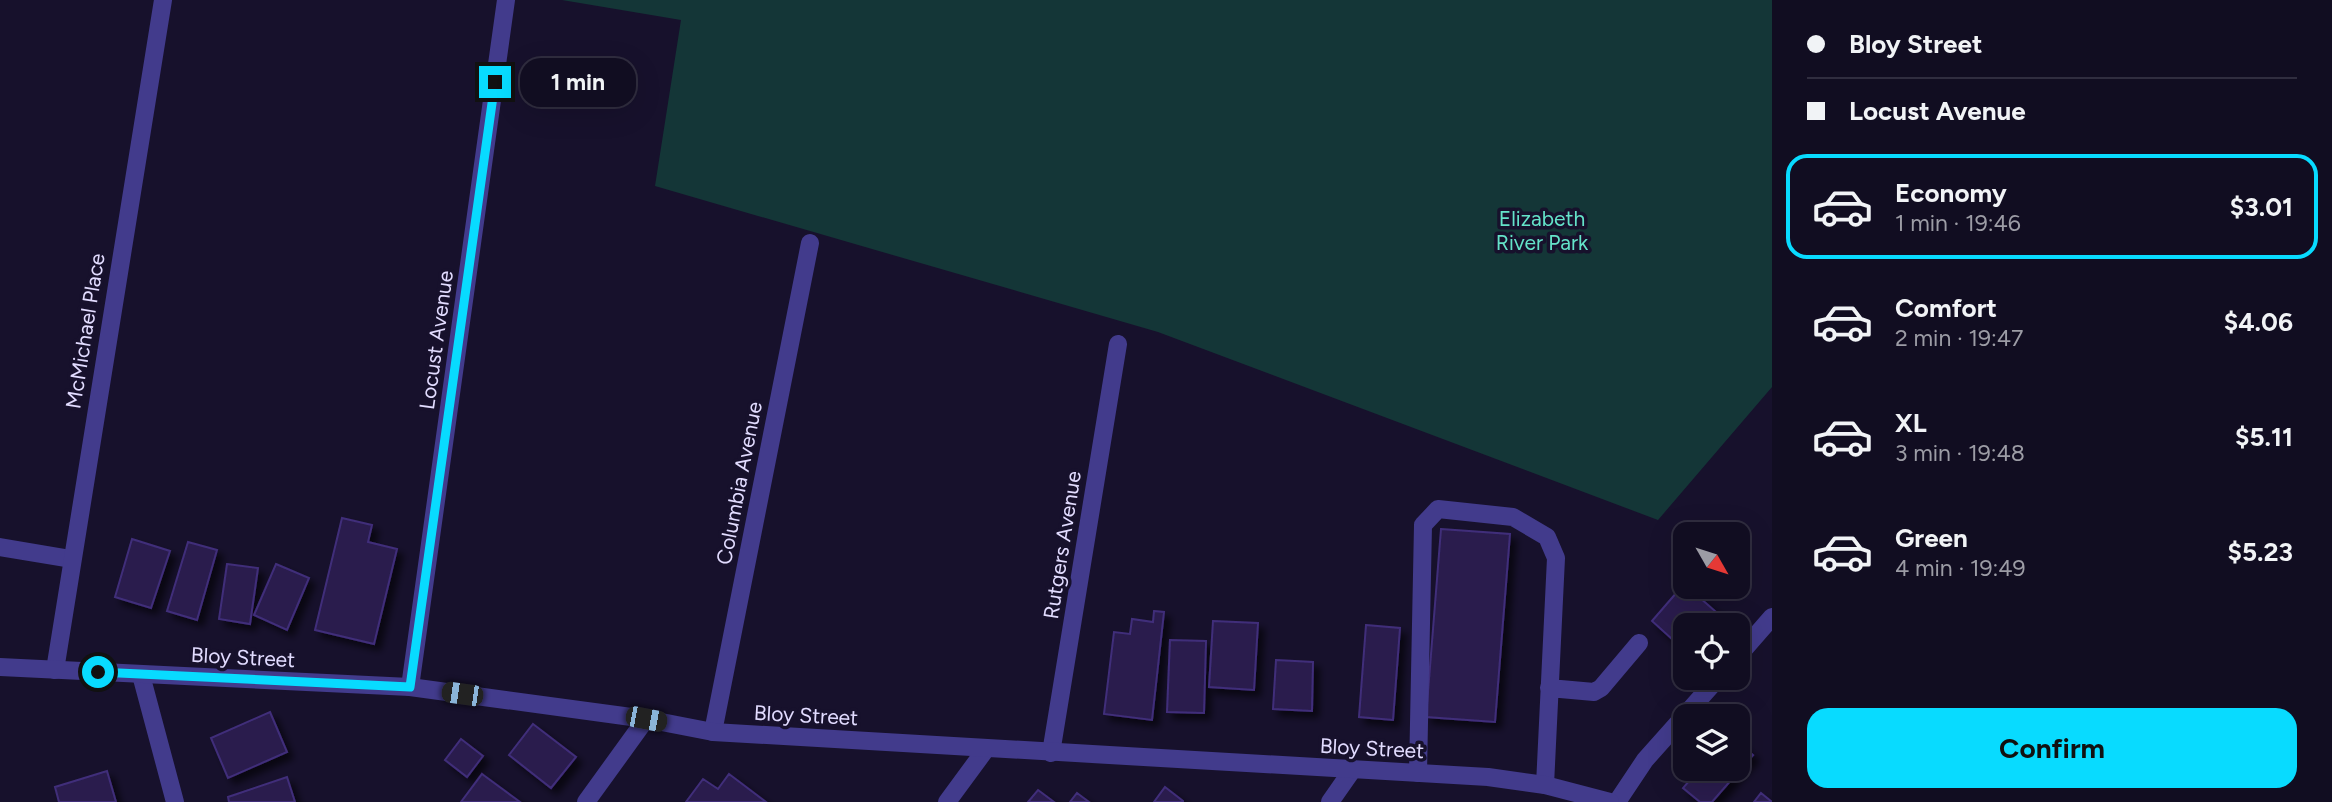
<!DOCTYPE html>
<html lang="en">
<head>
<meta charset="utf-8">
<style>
  :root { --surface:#110d21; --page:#1a162a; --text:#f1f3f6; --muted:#9c9ca5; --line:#302d3f; --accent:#08dbff }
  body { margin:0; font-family:Figtree,sans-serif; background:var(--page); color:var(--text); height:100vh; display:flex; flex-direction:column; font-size:26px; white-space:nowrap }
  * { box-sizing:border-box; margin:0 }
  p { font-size:23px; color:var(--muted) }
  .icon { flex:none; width:38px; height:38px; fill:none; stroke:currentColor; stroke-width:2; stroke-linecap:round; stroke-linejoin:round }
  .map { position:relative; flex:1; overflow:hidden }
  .drawer { display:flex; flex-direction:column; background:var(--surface); width:560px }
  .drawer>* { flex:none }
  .hud { display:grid; align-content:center; height:154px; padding:0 35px; background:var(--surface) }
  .needle { width:46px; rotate:129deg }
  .fabs { position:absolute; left:1673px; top:522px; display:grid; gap:14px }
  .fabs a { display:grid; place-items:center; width:77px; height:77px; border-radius:14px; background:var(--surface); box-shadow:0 7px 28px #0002,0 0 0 2px var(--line); font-size:35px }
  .end { position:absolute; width:32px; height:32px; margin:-16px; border:9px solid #08dbff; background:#111; box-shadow:0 0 0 4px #111 }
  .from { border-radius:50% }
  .bubble { position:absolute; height:49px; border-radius:21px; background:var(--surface); box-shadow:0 7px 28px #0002,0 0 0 2px var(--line); font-size:23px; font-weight:700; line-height:49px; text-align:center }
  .car { position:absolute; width:21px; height:42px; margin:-21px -10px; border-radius:9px; box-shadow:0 0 5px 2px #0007; background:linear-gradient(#222 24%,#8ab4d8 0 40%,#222 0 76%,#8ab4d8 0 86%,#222 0) }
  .hud b { display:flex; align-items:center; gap:24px; height:66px; font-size:26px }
  .hud b+b { border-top:2px solid var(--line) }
  .hud i { width:18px; height:18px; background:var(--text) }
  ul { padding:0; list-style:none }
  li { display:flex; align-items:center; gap:21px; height:105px; margin:0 14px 10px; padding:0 21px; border:4px solid transparent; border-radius:21px }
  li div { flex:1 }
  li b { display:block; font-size:26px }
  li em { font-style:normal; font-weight:700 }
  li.selected { border-color:var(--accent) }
  li>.icon { width:63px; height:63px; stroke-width:1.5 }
  .button { display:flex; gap:14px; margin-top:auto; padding:14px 35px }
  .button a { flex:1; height:80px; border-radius:21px; background:var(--accent); color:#111; font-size:28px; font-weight:700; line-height:80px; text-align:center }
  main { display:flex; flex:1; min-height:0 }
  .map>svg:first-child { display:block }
  .green { fill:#143637 }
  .building { fill:#291d4e; stroke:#412e7a; stroke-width:2; filter:url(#shadow) }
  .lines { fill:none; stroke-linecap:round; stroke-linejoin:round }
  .service { stroke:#423b8c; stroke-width:18 }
  .minor { stroke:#423b8c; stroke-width:18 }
  .tertiary { stroke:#423b8c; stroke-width:18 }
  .route { stroke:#08dbff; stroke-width:9 }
  .labels { text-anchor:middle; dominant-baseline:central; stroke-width:7; stroke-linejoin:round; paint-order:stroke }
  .park-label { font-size:21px; fill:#64e3c9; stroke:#17112c }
  .street-label { font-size:21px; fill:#e2dcff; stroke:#17112c }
</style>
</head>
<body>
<main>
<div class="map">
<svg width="1772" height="802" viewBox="0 0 1772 802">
  <defs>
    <filter id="shadow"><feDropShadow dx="6" dy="6" stdDeviation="3.5" flood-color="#0009"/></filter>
  </defs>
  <rect width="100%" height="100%" fill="#17112c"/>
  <!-- green -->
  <path class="green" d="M 562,0 L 1772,0 L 1772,387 L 1658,520 L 1158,332 L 655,186 L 681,20 Z"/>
  <!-- building -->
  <path class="building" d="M 342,518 L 372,525 L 368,542 L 397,549 L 374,644 L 315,630 Z
    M 1441,529 L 1510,534 L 1495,722 L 1426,717 Z
    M 132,539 L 170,551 L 151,608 L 115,597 Z
    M 188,542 L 217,550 L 197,620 L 167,611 Z
    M 227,564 L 258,568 L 250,624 L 219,619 Z
    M 276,564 L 309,578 L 287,630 L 254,615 Z
    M 1684,584 L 1715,611 L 1703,625 L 1685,625 L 1685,646 L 1683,649 L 1652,621 Z
    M 1154,611 L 1164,612 L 1152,720 L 1104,714 L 1114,632 L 1130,634 L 1132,619 L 1153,622 Z
    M 1213,621 L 1258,623 L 1254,690 L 1209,687 Z
    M 1366,625 L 1400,628 L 1393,720 L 1359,717 Z
    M 1170,640 L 1206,641 L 1204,713 L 1167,712 Z
    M 1276,660 L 1313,662 L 1312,711 L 1273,709 Z
    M 270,712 L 287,752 L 228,778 L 211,738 Z
    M 533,724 L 576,757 L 551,788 L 509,755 Z
    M 461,739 L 483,756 L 467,777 L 445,760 Z
    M 1738,742 L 1753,755 L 1712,802 L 1700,802 L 1683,788 L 1700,768 L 1738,768 Z
    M 107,771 L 116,802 L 59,802 L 55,787 Z
    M 482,774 L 520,802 L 461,802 Z
    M 729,774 L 766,802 L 686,802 L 703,779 L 718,789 Z
    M 287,777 L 295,802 L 229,802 L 228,797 Z
    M 1165,787 L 1183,801 L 1183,802 L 1154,802 Z
    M 1038,790 L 1054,802 L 1028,802 Z
    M 1077,793 L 1089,802 L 1070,802 Z
    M 1761,793 L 1772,802 L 1754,802 Z"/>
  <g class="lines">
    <!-- service -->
    <path class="service" d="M 0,547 L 71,559
      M 1549,688 L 1594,692 L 1601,688 L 1639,643
      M 1418,773 L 1423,525 L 1438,509 L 1513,517 L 1547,537 L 1556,558 L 1545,785"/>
    <!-- minor -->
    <path class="minor" d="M 1738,656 L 1772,617
      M 55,670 L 163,0
      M 141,675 L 175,802
      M 410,687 L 506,0
      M 713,732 L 810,243
      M 1051,753 L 1118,344
      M 586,802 L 646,719
      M 947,802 L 986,749
      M 1330,802 L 1353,769
      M 1617,802 L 1645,760 L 1719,677"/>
    <!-- tertiary -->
    <path class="tertiary" d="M 0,667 L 410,687 L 646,719 L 713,732 L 1488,777 L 1545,785 L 1610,802"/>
  </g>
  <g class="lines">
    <!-- route -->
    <path class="route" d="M 98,672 L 410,687 L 495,82"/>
  </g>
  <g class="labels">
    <!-- park labels -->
    <g class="park-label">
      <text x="1542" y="218">Elizabeth<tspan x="1542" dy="24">River Park</tspan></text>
    </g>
    <!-- street labels -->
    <g class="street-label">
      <text transform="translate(85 331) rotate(-81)">McMichael Place</text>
      <text transform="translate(436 340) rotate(-82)">Locust Avenue</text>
      <text transform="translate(739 483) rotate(-79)">Columbia Avenue</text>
      <text transform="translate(1062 545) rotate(-81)">Rutgers Avenue</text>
      <text transform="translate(243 657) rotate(3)">Bloy Street</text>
      <text transform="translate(806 715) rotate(3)">Bloy Street</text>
      <text transform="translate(1372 748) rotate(3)">Bloy Street</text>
    </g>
  </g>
</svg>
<div class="fabs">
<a><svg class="needle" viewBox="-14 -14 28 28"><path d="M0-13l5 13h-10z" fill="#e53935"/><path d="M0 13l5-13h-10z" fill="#9c9ca5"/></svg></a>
<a><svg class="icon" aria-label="locate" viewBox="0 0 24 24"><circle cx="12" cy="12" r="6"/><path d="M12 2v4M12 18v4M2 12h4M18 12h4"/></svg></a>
<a><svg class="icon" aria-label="layers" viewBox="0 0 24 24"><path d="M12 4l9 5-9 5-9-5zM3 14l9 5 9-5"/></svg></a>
</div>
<i class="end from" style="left:98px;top:672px"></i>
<i class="end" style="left:495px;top:82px"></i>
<div class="bubble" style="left:520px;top:58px;width:116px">1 min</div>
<i class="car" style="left:462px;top:694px;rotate:278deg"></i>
<i class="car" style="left:646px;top:719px;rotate:101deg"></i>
</div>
<section class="drawer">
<div class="hud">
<b><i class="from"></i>Bloy Street</b>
<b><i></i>Locust Avenue</b>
</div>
<ul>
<li class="selected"><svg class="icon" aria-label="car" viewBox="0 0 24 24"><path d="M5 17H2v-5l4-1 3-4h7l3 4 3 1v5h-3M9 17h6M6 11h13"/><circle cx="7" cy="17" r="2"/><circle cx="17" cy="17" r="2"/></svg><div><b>Economy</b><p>1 min · 19:46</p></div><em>$3.01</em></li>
<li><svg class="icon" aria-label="car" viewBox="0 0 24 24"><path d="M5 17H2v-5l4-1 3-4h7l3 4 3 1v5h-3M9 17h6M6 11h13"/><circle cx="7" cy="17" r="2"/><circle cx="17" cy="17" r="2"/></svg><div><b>Comfort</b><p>2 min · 19:47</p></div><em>$4.06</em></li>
<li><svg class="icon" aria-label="car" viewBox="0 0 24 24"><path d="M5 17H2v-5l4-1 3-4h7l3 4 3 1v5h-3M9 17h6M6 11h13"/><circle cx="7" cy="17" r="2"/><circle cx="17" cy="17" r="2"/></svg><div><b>XL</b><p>3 min · 19:48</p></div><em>$5.11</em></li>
<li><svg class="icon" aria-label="car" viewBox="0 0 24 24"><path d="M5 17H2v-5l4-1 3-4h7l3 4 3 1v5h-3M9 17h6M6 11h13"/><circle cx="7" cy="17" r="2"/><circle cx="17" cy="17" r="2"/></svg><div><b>Green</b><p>4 min · 19:49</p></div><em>$5.23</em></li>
</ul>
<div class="button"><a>Confirm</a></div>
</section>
</main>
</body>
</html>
